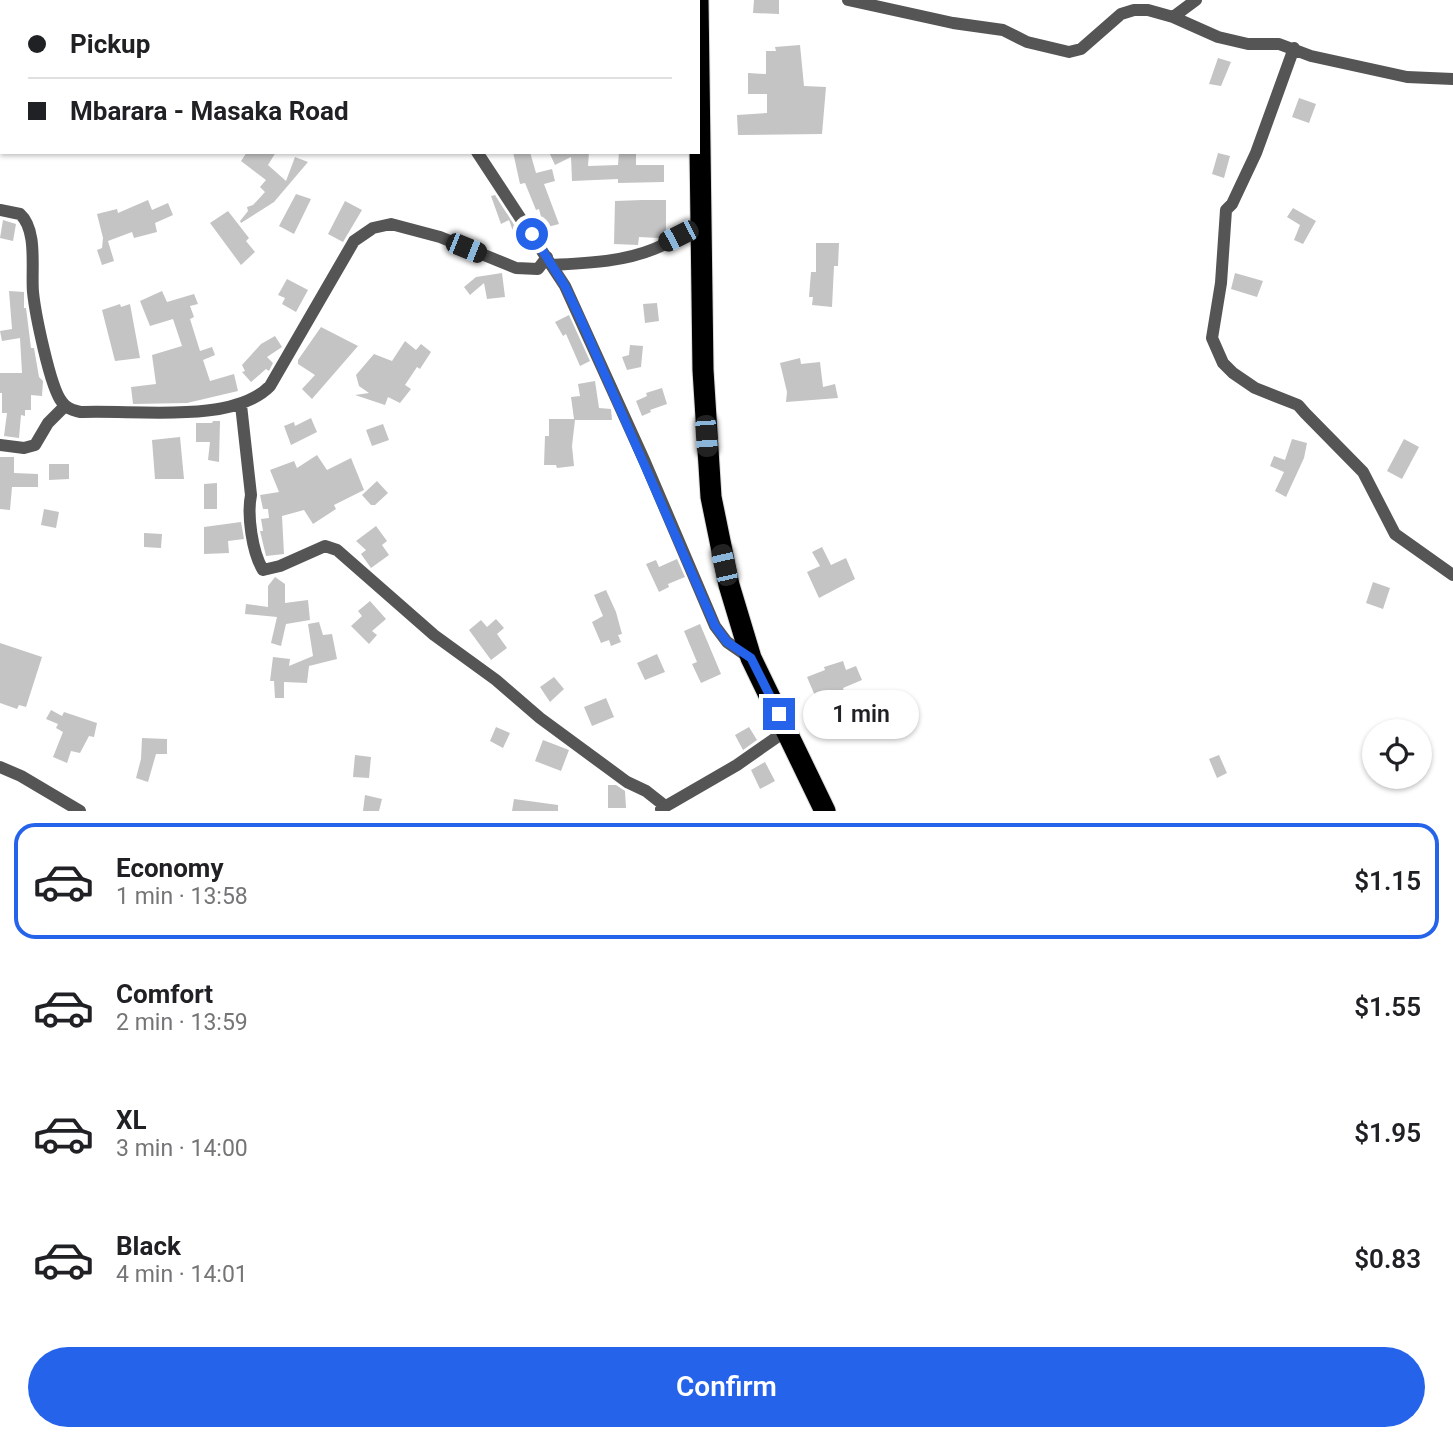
<!DOCTYPE html>
<html lang="en">
<head>
<meta charset="utf-8">
<style>
  :root { --surface:#fff; --page:#f2f2f2; --text:#202124; --muted:#757577; --line:#e0e0e0; --accent:#2563eb }
  body { margin:0; font-family:Roboto,sans-serif; background:var(--page); color:var(--text); height:100vh; display:flex; flex-direction:column; font-size:26px; white-space:nowrap }
  * { box-sizing:border-box; margin:0 }
  p { font-size:23px; color:var(--muted) }
  .icon { flex:none; width:38px; height:38px; fill:none; stroke:currentColor; stroke-width:2; stroke-linecap:round; stroke-linejoin:round }
  .map { position:relative; height:811px; overflow:hidden }
  .side { display:flex; flex-direction:column; background:var(--surface); flex:1 }
  .side>* { flex:none }
  .top-card { position:absolute; left:0px; top:0px; width:700px; height:154px; box-shadow:0 2px 5px #0004; display:grid; align-content:center; height:154px; padding:0 28px; background:var(--surface) }
  .buttons { position:absolute; left:1362px; top:719px; display:grid; gap:14px }
  .buttons a { display:grid; place-items:center; width:70px; height:70px; border-radius:50%; background:var(--surface); box-shadow:0 2px 5px #0004; font-size:35px }
  .end { position:absolute; width:32px; height:32px; margin:-16px; border:9px solid #2563eb; background:#fff; box-shadow:0 0 0 4px #fff }
  .from { border-radius:50% }
  .bubble { position:absolute; height:49px; border-radius:24px; background:var(--surface); box-shadow:0 2px 5px #0004; font-size:23px; font-weight:600; line-height:49px; text-align:center }
  .car { position:absolute; width:21px; height:42px; margin:-21px -10px; border-radius:9px; box-shadow:0 0 5px 2px #0007; background:linear-gradient(#222 24%,#8ab4d8 0 40%,#222 0 76%,#8ab4d8 0 86%,#222 0) }
  .top-card b { display:flex; align-items:center; gap:24px; height:66px; font-size:26px }
  .top-card b+b { border-top:2px solid var(--line) }
  .top-card i { width:18px; height:18px; background:var(--text) }
  ul { padding:12px 0 0; list-style:none }
  li { display:flex; align-items:center; gap:21px; height:116px; margin:0 14px 10px; padding:0 14px; border:4px solid transparent; border-radius:21px }
  li div { flex:1 }
  li b { display:block; font-size:26px }
  li em { font-style:normal; font-weight:600 }
  li.active { border-color:var(--accent) }
  li>.icon { width:63px; height:63px; stroke-width:1.5 }
  .primary-button { display:flex; gap:14px; margin-top:auto; padding:14px 28px }
  .primary-button a { flex:1; height:80px; border-radius:42px; background:var(--accent); color:#fff; font-size:28px; font-weight:600; line-height:80px; text-align:center }
  .map>svg:first-child { display:block }
  .building { fill:#c4c4c4 }
  .lines { fill:none; stroke-linecap:round; stroke-linejoin:round }
  .highway-casing { stroke:#dbdbdb; stroke-width:23 }
  .street { stroke:#555; stroke-width:12 }
  .highway { stroke:#000; stroke-width:21 }
  .route { stroke:#2563eb; stroke-width:9 }
</style>
</head>
<body>
<div class="map">
<svg width="1453" height="811" viewBox="0 0 1453 811">
  <rect width="100%" height="100%" fill="#fff"/>
  <!-- building -->
  <path class="building" d="M 754,0 L 779,0 L 779,14 L 753,13 Z
    M 800,45 L 804,86 L 826,87 L 822,134 L 738,135 L 737,115 L 767,113 L 767,94 L 748,94 L 748,73 L 766,74 L 766,51 L 776,51 L 775,47 Z
    M 1218,58 L 1231,62 L 1221,86 L 1209,84 Z
    M 1299,98 L 1316,104 L 1309,123 L 1292,117 Z
    M 247,152 L 276,152 L 268,165 L 286,181 L 295,157 L 308,162 L 274,202 L 241,223 L 240,221 L 248,211 L 247,207 L 253,205 L 265,192 L 260,187 L 266,180 L 241,161 Z
    M 513,152 L 530,152 L 536,173 L 552,169 L 555,181 L 544,184 L 559,224 L 544,228 L 539,209 L 536,210 L 525,183 L 520,184 Z
    M 549,152 L 589,152 L 588,166 L 618,165 L 619,152 L 636,152 L 636,165 L 664,165 L 664,182 L 618,183 L 618,179 L 572,181 L 571,157 L 555,165 Z
    M 1218,153 L 1230,156 L 1224,178 L 1212,174 Z
    M 296,194 L 311,199 L 294,234 L 279,226 Z
    M 495,195 L 507,214 L 506,212 L 527,245 L 519,248 L 509,220 L 501,224 L 491,196 Z
    M 148,200 L 152,210 L 168,203 L 173,215 L 155,223 L 157,232 L 134,238 L 132,232 L 108,241 L 114,261 L 102,265 L 97,250 L 102,248 L 103,238 L 97,214 L 117,209 L 118,213 Z
    M 642,200 L 666,200 L 666,234 L 658,238 L 639,237 L 638,245 L 614,244 L 615,201 Z
    M 345,201 L 362,210 L 343,242 L 328,234 Z
    M 1293,208 L 1316,221 L 1303,244 L 1294,240 L 1300,225 L 1287,217 Z
    M 228,211 L 249,238 L 246,241 L 255,252 L 241,265 L 210,223 Z
    M 3,220 L 16,224 L 13,241 L 0,238 Z
    M 816,243 L 839,243 L 838,266 L 834,266 L 832,307 L 812,305 L 813,297 L 809,297 L 811,272 L 816,272 Z
    M 502,273 L 505,297 L 487,299 L 484,283 L 470,295 L 464,287 L 476,277 Z
    M 1235,273 L 1263,281 L 1257,297 L 1231,289 Z
    M 287,279 L 308,290 L 296,312 L 282,304 L 285,298 L 278,295 Z
    M 9,291 L 24,292 L 24,308 L 26,308 L 31,348 L 34,348 L 39,377 L 43,381 L 42,396 L 31,395 L 31,410 L 25,410 L 25,416 L 21,415 L 19,438 L 4,436 L 7,413 L 2,413 L 2,393 L 0,393 L 0,373 L 22,373 L 20,338 L 2,341 L 0,331 L 12,329 Z
    M 162,291 L 167,302 L 194,294 L 198,304 L 190,306 L 194,317 L 190,319 L 200,351 L 212,347 L 215,355 L 203,360 L 210,381 L 234,374 L 238,391 L 187,403 L 133,404 L 131,387 L 156,384 L 152,355 L 182,346 L 173,319 L 150,326 L 140,301 Z
    M 657,303 L 659,321 L 645,323 L 643,304 Z
    M 120,304 L 121,307 L 130,304 L 140,358 L 115,361 L 102,310 Z
    M 569,315 L 590,361 L 580,366 L 566,334 L 563,336 L 555,322 Z
    M 321,327 L 358,346 L 312,399 L 302,389 L 315,375 L 298,364 L 298,360 Z
    M 275,336 L 282,347 L 267,357 L 273,363 L 269,371 L 266,369 L 251,382 L 242,372 L 245,371 L 242,365 L 261,344 Z
    M 405,341 L 416,350 L 421,344 L 431,352 L 420,369 L 417,367 L 405,385 L 411,389 L 400,403 L 388,397 L 385,405 L 355,395 L 369,393 L 359,386 L 356,375 L 374,354 L 392,361 Z
    M 630,345 L 643,346 L 641,367 L 627,370 L 622,357 L 629,355 Z
    M 800,358 L 801,364 L 820,362 L 823,387 L 835,384 L 838,398 L 786,402 L 787,392 L 780,363 Z
    M 595,381 L 599,408 L 611,409 L 612,420 L 575,420 L 572,446 L 574,466 L 557,468 L 556,465 L 544,465 L 545,436 L 549,436 L 549,419 L 574,419 L 571,397 L 580,396 L 578,384 Z
    M 662,388 L 667,404 L 650,410 L 651,412 L 642,416 L 636,401 L 647,396 L 646,393 Z
    M 311,418 L 317,432 L 291,445 L 284,426 L 294,422 L 295,426 Z
    M 213,421 L 220,421 L 219,462 L 208,460 L 210,442 L 196,442 L 196,423 L 212,423 Z
    M 383,424 L 389,440 L 372,446 L 366,430 Z
    M 180,437 L 184,479 L 155,479 L 152,440 Z
    M 1292,439 L 1307,443 L 1304,458 L 1286,497 L 1275,491 L 1284,472 L 1270,466 L 1274,456 L 1285,460 Z
    M 1404,439 L 1419,447 L 1402,479 L 1387,471 Z
    M 317,455 L 327,470 L 351,458 L 364,490 L 334,505 L 336,509 L 313,524 L 304,510 L 282,516 L 284,554 L 266,556 L 260,531 L 263,531 L 261,519 L 269,518 L 268,509 L 263,509 L 260,495 L 279,492 L 270,470 L 294,461 L 297,468 Z
    M 0,457 L 14,457 L 14,473 L 38,474 L 38,487 L 12,487 L 10,510 L 0,509 Z
    M 49,464 L 69,464 L 69,479 L 49,480 Z
    M 377,481 L 388,493 L 375,505 L 371,505 L 362,495 Z
    M 217,483 L 217,509 L 204,509 L 204,484 Z
    M 44,509 L 59,512 L 56,528 L 41,525 Z
    M 241,522 L 244,539 L 228,541 L 229,553 L 204,554 L 204,527 Z
    M 376,526 L 387,541 L 382,545 L 389,555 L 371,568 L 361,554 L 366,550 L 356,541 Z
    M 144,533 L 162,534 L 161,548 L 144,547 Z
    M 822,547 L 831,565 L 846,558 L 855,579 L 819,598 L 807,572 L 820,566 L 812,552 Z
    M 677,559 L 685,577 L 668,584 L 669,587 L 659,592 L 646,564 L 656,560 L 659,567 Z
    M 275,577 L 285,584 L 285,603 L 308,600 L 310,620 L 286,624 L 281,646 L 271,643 L 277,617 L 245,614 L 246,604 L 268,607 L 268,586 Z
    M 1373,582 L 1390,588 L 1383,609 L 1366,603 Z
    M 606,590 L 616,612 L 622,634 L 618,635 L 621,642 L 611,646 L 609,640 L 601,643 L 592,622 L 603,616 L 594,595 Z
    M 370,601 L 386,619 L 372,631 L 377,635 L 369,644 L 351,626 L 362,616 L 358,611 Z
    M 496,619 L 504,628 L 497,634 L 507,648 L 491,660 L 469,630 L 481,620 L 487,627 Z
    M 319,622 L 323,635 L 332,634 L 337,659 L 309,666 L 307,683 L 284,682 L 284,698 L 275,698 L 274,681 L 270,681 L 273,657 L 290,659 L 289,666 L 313,656 L 308,624 Z
    M 700,624 L 721,674 L 701,683 L 692,664 L 697,662 L 684,631 Z
    M 0,643 L 42,657 L 26,707 L 19,705 L 17,709 L 0,703 Z
    M 657,654 L 665,672 L 645,680 L 637,663 Z
    M 843,661 L 846,670 L 856,666 L 862,680 L 843,688 L 846,698 L 821,710 L 807,677 L 825,670 L 824,667 Z
    M 554,677 L 564,689 L 550,702 L 540,687 Z
    M 606,698 L 614,717 L 592,726 L 584,707 Z
    M 51,710 L 62,716 L 64,712 L 97,723 L 94,737 L 89,736 L 80,753 L 71,751 L 67,763 L 53,757 L 63,732 L 56,728 L 58,724 L 46,719 Z
    M 496,727 L 510,733 L 503,748 L 490,741 Z
    M 749,727 L 757,740 L 743,750 L 735,735 Z
    M 142,738 L 167,739 L 167,754 L 156,754 L 148,782 L 136,778 L 141,759 Z
    M 543,740 L 569,750 L 561,771 L 535,761 Z
    M 355,755 L 371,757 L 369,778 L 353,777 Z
    M 1219,755 L 1227,773 L 1217,778 L 1209,759 Z
    M 765,762 L 775,781 L 760,789 L 751,770 Z
    M 608,785 L 616,785 L 625,791 L 626,808 L 608,808 Z
    M 365,795 L 382,799 L 379,811 L 363,811 Z
    M 514,799 L 558,805 L 558,811 L 512,811 Z"/>
  <g class="lines">
    <defs>
      <path id="highway" d="M 698,0 L 703,370 L 711,497 L 729,585 L 751,658 L 825,811"/>
    </defs>
    <!-- highway casing -->
    <use href="#highway" class="highway-casing"/>
    <!-- street -->
    <path class="street" d="M 214,0 L 215,2
      M 409,0 L 409,2
      M 848,0 L 953,23 L 1003,30 L 1027,42 L 1069,52 L 1081,49 L 1121,14 L 1134,10 L 1148,10 L 1173,17 L 1196,0
      M 1173,17 L 1218,37 L 1248,44 L 1279,44 L 1311,56 L 1407,77 L 1453,79
      M 1294,48 L 1256,153 L 1232,204 L 1226,210 L 1221,283 L 1212,338 L 1223,363 L 1233,373 L 1255,388 L 1298,405 L 1305,413 L 1363,472 L 1395,534 L 1453,575
      M 477,152 L 565,286 L 645,462 L 715,626 L 727,642 L 750,658
      M 0,210 L 20,214 C 38,230 31,270 33,292 C 35,312 50,388 62,402 C 67,409 73,410 80,412 C 133,409 232,425 270,386 L 354,241 L 373,228 L 391,224 L 440,237 L 516,268 L 538,269 L 547,257
      M 552,265 C 587,263 622,262 654,249 C 671,242 687,232 703,224
      M 241,405 L 251,495 C 247,515 252,552 263,570 L 280,566 L 325,546 L 337,550 L 434,635 L 496,680 L 540,718 L 627,782 L 646,791 L 665,806
      M 0,445 L 24,448 L 35,445 L 48,423 L 65,406
      M 0,767 L 21,776 L 80,811
      M 661,809 L 737,765 L 787,730"/>
    <!-- highway -->
    <use href="#highway" class="highway"/>
  </g>
  <g class="lines">
    <!-- route -->
    <path class="route" d="M 532,234 L 565,286 L 581,320 L 715,626 L 727,642 L 751,658 L 779,714"/>
  </g>
</svg>
<div class="buttons">
<a><svg class="icon" aria-label="locate" viewBox="0 0 24 24"><circle cx="12" cy="12" r="6"/><path d="M12 2v4M12 18v4M2 12h4M18 12h4"/></svg></a>
</div>
<i class="end from" style="left:532px;top:234px"></i>
<i class="end" style="left:779px;top:714px"></i>
<div class="bubble" style="left:803px;top:690px;width:116px">1 min</div>
<i class="car" style="left:678px;top:236px;rotate:243deg"></i>
<i class="car" style="left:466px;top:248px;rotate:112deg"></i>
<i class="car" style="left:706px;top:436px;rotate:176deg"></i>
<i class="car" style="left:724px;top:565px;rotate:347deg"></i>
<div class="top-card">
<b><i class="from"></i>Pickup</b>
<b><i></i>Mbarara - Masaka Road</b>
</div>
</div>
<section class="side">
<ul>
<li class="active"><svg class="icon" aria-label="car" viewBox="0 0 24 24"><path d="M5 17H2v-5l4-1 3-4h7l3 4 3 1v5h-3M9 17h6M6 11h13"/><circle cx="7" cy="17" r="2"/><circle cx="17" cy="17" r="2"/></svg><div><b>Economy</b><p>1 min · 13:58</p></div><em>$1.15</em></li>
<li><svg class="icon" aria-label="car" viewBox="0 0 24 24"><path d="M5 17H2v-5l4-1 3-4h7l3 4 3 1v5h-3M9 17h6M6 11h13"/><circle cx="7" cy="17" r="2"/><circle cx="17" cy="17" r="2"/></svg><div><b>Comfort</b><p>2 min · 13:59</p></div><em>$1.55</em></li>
<li><svg class="icon" aria-label="car" viewBox="0 0 24 24"><path d="M5 17H2v-5l4-1 3-4h7l3 4 3 1v5h-3M9 17h6M6 11h13"/><circle cx="7" cy="17" r="2"/><circle cx="17" cy="17" r="2"/></svg><div><b>XL</b><p>3 min · 14:00</p></div><em>$1.95</em></li>
<li><svg class="icon" aria-label="car" viewBox="0 0 24 24"><path d="M5 17H2v-5l4-1 3-4h7l3 4 3 1v5h-3M9 17h6M6 11h13"/><circle cx="7" cy="17" r="2"/><circle cx="17" cy="17" r="2"/></svg><div><b>Black</b><p>4 min · 14:01</p></div><em>$0.83</em></li>
</ul>
<div class="primary-button"><a>Confirm</a></div>
</section>
</body>
</html>
